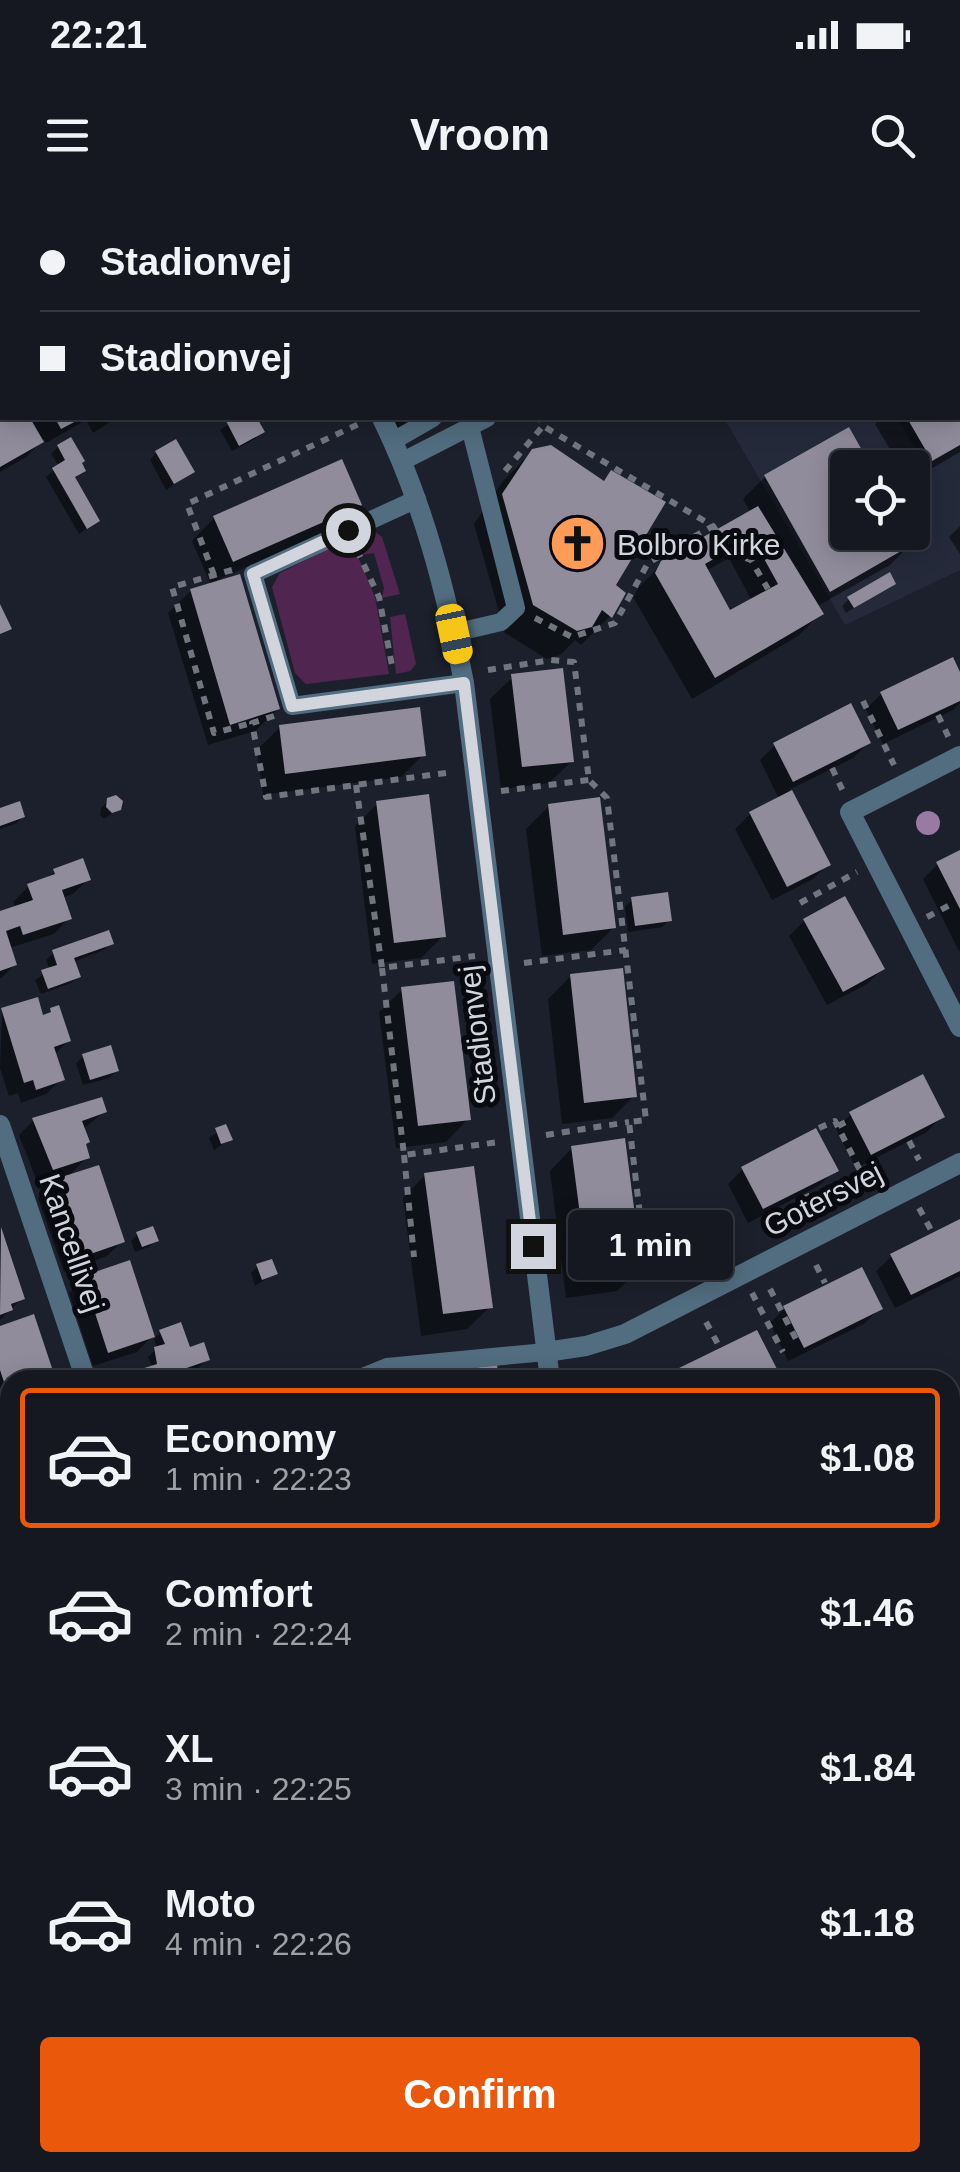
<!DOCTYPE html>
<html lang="en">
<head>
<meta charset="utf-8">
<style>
  :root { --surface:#151821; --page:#1e212a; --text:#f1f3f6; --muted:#9da0a5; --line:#34373f; --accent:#ea580c }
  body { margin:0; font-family:Helvetica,sans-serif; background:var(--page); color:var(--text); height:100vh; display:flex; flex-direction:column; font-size:38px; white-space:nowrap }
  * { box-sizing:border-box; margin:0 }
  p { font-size:32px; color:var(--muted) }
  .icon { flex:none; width:55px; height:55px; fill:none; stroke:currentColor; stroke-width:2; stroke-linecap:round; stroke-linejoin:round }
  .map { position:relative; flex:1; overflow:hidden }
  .panel { position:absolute; left:0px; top:1170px; width:960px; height:802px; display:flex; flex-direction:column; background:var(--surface); border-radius:30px 30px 0 0; box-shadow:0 5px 25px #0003,0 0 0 2px var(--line) }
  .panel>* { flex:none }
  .hud { position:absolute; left:0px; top:0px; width:960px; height:220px; box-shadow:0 5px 25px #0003,0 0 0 2px var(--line); display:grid; align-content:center; height:220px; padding:0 40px; background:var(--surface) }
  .fabs { position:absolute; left:830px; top:250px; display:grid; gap:20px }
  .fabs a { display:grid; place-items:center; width:100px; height:100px; border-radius:10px; background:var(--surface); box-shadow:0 5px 25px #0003,0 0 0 2px var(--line); font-size:50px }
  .end { position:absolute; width:45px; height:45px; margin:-22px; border:12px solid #d2d5dd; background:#111; box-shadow:0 0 0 5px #111 }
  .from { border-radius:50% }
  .bubble { position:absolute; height:70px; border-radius:10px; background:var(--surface); box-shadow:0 5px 25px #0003,0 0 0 2px var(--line); font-size:32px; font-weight:600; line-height:70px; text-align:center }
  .car { position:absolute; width:30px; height:60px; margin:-30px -15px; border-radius:12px; box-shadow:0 0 8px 2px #0007; background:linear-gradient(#f5c518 24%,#345 0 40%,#f5c518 0 76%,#345 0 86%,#f5c518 0) }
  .hud b { display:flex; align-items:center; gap:35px; height:95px; font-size:38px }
  .hud b+b { border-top:2px solid var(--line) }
  .hud i { width:25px; height:25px; background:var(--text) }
  ul { padding:18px 0 0; list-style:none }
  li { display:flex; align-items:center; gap:30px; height:140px; margin:0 20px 15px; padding:0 20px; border:5px solid transparent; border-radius:10px }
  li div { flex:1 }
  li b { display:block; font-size:38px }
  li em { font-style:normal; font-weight:600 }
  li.current { border-color:var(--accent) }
  li>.icon { width:90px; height:90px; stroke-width:1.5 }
  .primary-button { display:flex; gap:20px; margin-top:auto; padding:20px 40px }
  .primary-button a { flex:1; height:115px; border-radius:10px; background:var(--accent); color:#fff; font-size:40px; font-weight:600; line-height:115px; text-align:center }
  .status { display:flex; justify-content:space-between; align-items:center; height:70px; padding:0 50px; background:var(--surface); direction:ltr }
  .status svg { height:28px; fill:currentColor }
  header { display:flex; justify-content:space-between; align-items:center; height:130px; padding:0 40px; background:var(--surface); font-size:45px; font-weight:600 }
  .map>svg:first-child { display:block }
  .built { fill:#252a3b; fill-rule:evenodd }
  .green { fill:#502651 }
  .shadow { fill:#0007; fill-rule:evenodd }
  .building { fill:#908c9c; fill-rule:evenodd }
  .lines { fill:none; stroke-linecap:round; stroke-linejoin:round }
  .path { stroke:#71757f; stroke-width:6; stroke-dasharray:8 8; stroke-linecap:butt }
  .lane { stroke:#526d80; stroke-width:18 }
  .street { stroke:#526d80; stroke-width:20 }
  .secondary { stroke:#6d99b8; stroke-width:20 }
  .tree { fill:#997aa0 }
  .route { stroke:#d2d5dd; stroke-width:12 }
  .labels { text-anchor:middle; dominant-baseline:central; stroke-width:10; stroke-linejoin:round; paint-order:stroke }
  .poi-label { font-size:30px; fill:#d2d5dd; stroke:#080a0f; text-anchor:start }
  .street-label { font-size:30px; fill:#d2d5dd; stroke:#080a0f }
</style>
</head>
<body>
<div class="status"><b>22:21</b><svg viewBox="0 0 49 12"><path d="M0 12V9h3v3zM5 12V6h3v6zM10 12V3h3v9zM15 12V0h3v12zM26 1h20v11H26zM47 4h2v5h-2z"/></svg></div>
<header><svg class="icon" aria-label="menu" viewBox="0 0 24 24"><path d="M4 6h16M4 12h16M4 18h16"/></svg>Vroom<svg class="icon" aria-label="search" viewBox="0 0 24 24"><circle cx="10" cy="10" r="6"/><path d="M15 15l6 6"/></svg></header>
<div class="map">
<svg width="960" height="1972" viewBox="0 0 960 1972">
  <rect width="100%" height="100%" fill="#1c202c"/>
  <!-- built -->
  <path class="built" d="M 0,0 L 140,0 L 2,2 L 0,81 Z
    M 960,162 L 960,370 L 845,425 L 724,218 L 897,218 L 922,260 L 929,256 L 907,218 L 958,218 ZM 848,268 L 912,268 L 912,332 L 848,332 Z"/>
  <!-- green -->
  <path class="green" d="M 371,329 L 382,337 L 400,394 L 382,398 L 384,388 L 374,353 L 363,355 L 357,336 Z
    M 350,338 L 375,397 L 389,474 L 306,484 L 295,473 L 272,387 L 280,373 Z
    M 405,414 L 416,464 L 410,471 L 396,474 L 390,417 Z"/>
  <!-- shadow -->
  <path class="shadow" d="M 0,0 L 63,0 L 2,2 L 0,38 Z
    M 454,0 L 544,0 L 546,2 L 455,2 Z
    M 960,7 L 960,99 L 958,100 L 958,9 Z
    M 960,165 L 960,252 L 912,280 L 912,268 L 901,268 L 875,224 L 881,218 L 958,218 Z
    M 2,215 L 2,218 L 116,218 L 93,233 L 86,220 L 46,243 L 44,239 L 26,257 L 0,272 Z
    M 238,218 L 267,218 L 257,223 L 262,232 L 255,239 L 232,251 L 220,230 Z
    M 391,218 L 433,218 L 402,235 Z
    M 58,247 L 83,270 L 74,279 L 97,321 L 79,334 L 46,277 L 59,266 L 51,254 Z
    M 533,251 L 602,282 L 612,273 L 610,416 L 581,445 L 575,440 L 560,455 L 547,459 L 505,433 L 474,324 L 503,281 Z
    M 156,253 L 192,272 L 166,290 L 150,260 Z
    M 848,268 L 848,332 L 912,343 L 890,365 L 816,407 L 820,414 L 798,436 L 692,499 L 633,397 L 639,387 L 663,363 L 751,313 L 743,299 L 765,277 ZM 729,358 L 752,401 L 729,414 L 706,371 Z
    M 359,304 L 337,327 L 217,380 L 278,509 L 255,531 L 208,545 L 168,413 L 191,391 L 211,385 L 192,341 L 214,318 Z
    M 960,326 L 960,354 L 949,337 Z
    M 893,383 L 846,413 L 842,406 L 849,399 Z
    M 513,477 L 572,561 L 549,583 L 501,589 L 490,499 Z
    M 960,478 L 960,503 L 953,510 L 883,544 L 866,509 L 881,494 Z
    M 280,527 L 423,555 L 401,577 L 263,595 L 257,550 Z
    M 868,543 L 853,558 L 789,590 L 828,664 L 813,679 L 772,700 L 735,629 L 750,614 L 779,599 L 760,560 L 775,545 Z
    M 109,600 L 118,609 L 104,619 L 100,615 L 101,608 Z
    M 378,603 L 443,736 L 421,758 L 372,764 L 355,626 Z
    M 549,606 L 614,727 L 591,750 L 542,756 L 526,629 Z
    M 0,611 L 23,617 L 15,624 L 0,629 Z
    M 960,653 L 960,751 L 959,751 L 923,679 L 938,664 Z
    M 55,671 L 88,679 L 73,694 L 62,698 L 69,718 L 54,734 L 9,748 L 15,765 L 0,779 L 0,714 L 16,708 L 13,702 L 29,686 L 46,680 Z
    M 632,700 L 669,720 L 662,727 L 628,732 L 625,707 Z
    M 804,721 L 882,769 L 867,784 L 827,805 L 789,736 Z
    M 111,743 L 104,750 L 73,762 L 78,776 L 71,783 L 41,794 L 35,780 L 50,770 L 46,760 L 53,753 Z
    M 571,776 L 634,896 L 612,918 L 562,924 L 548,799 Z
    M 402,790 L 468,919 L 446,942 L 396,948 L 379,812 Z
    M 2,811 L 42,818 L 68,841 L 54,855 L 62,879 L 46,894 L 21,903 L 18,893 L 9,896 L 0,868 Z
    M 84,856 L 116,871 L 109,878 L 83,885 L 76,863 Z
    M 104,912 L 83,929 L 87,957 L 67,978 L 122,1041 L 107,1056 L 64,1072 L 38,998 L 59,977 L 38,984 L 19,935 L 34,920 Z
    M 851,914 L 942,916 L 927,932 L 856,968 L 836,929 Z
    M 225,927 L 230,939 L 214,950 L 209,938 Z
    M 572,948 L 639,1069 L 617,1091 L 566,1098 L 550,971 Z
    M 743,969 L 835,970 L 820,985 L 748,1023 L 728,984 Z
    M 425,975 L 490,1107 L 467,1129 L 421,1136 L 403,998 Z
    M 960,1022 L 960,1076 L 895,1108 L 876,1071 L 892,1056 Z
    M 0,1033 L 22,1098 L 0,1120 Z
    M 138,1034 L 156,1040 L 149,1047 L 135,1052 L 131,1041 Z
    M 258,1066 L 275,1074 L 255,1086 L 251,1073 Z
    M 84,1078 L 152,1136 L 137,1152 L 93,1166 L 69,1093 Z
    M 785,1108 L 880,1108 L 864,1124 L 788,1161 L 770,1123 Z
    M 0,1128 L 54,1180 L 10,1180 L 10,1216 L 0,1219 Z
    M 161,1132 L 207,1159 L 192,1174 L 175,1180 L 119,1180 L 152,1166 L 148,1157 L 157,1149 L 154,1139 Z
    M 680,1170 L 775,1171 L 766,1180 L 671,1180 Z
    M 10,1239 L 10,1263 L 4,1245 Z
    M 10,1327 L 10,1342 L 4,1344 L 2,1335 Z
    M 960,1384 L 960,1432 L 950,1425 L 950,1398 Z
    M 10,1407 L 10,1432 L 2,1439 L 0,1415 Z
    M 10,1550 L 10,1640 L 0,1648 L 0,1560 Z
    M 960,1688 L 960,1843 L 950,1826 L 950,1693 Z
    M 10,1735 L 10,1783 L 0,1791 L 0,1744 Z
    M 844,1962 L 926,1962 L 916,1972 L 848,1972 Z"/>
  <!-- building -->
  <path class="building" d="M 0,218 L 30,218 L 44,242 L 0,267 Z
    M 55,218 L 82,218 L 61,229 Z
    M 233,218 L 257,218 L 265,232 L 239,246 L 226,221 Z
    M 907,218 L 960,218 L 960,245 L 932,261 Z
    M 849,227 L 872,268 L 848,268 L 848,332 L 909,332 L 915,343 L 830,392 L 764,275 Z
    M 71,237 L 85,261 L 82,263 L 86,271 L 75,277 L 100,321 L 87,329 L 52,268 L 65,260 L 57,245 Z
    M 176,239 L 195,272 L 174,284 L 155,251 Z
    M 551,245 L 604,281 L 611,270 L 666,302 L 616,385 L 626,393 L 612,418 L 602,410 L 592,427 L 577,431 L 533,405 L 502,294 L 532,249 Z
    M 342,259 L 362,305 L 233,362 L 213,316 Z
    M 758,306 L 824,414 L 715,478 L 655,373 L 661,361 ZM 752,337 L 778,384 L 730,410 L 705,364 Z
    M 890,372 L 896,384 L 854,408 L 847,397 Z
    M 240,374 L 280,509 L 230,525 L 190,389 Z
    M 0,404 L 12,429 L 0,434 Z
    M 953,457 L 960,472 L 960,501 L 898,530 L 880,492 Z
    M 563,468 L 574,562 L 522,567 L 511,474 Z
    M 851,503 L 871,543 L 793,582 L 773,543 Z
    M 420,507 L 426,556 L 285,574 L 279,525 Z
    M 792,590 L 831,665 L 787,687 L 749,612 Z
    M 429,594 L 446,737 L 394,743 L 376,601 Z
    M 116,595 L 123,601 L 121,610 L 112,613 L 106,607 L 107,598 Z
    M 600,597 L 616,728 L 563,735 L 548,604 Z
    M 20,601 L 25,617 L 0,626 L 0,608 Z
    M 960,650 L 960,709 L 936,662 Z
    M 83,658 L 91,680 L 62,690 L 72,719 L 23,735 L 20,726 L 6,731 L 17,765 L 0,771 L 0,711 L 33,700 L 27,684 L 55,674 L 53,669 Z
    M 668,692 L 672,721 L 635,726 L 631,697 Z
    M 845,696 L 885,769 L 843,792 L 803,719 Z
    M 109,730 L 114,744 L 74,758 L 81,777 L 48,789 L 41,770 L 57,765 L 52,750 Z
    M 623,768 L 637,897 L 584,903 L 570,774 Z
    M 454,781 L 471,920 L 418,926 L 401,787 Z
    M 38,797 L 43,815 L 51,812 L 50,808 L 59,805 L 71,841 L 54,847 L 65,880 L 36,890 L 33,880 L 24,883 L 1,808 Z
    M 111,845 L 119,871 L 90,880 L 82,854 Z
    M 923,874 L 945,917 L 871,955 L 849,912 Z
    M 102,897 L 107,912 L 82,921 L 90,942 L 86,944 L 90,958 L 53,970 L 32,918 Z
    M 226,924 L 233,940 L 221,944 L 215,928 Z
    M 816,928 L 839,971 L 763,1009 L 741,967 Z
    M 625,938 L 642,1070 L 588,1076 L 571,946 Z
    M 99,965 L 125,1042 L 79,1058 L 52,980 Z
    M 474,966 L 493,1108 L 443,1114 L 424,973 Z
    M 960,1019 L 960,1071 L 911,1095 L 890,1054 Z
    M 153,1026 L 159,1041 L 142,1047 L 136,1032 Z
    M 1,1027 L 25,1099 L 11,1104 L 13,1110 L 0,1115 Z
    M 272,1059 L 278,1074 L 262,1080 L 256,1064 Z
    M 130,1060 L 155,1137 L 108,1153 L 83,1076 Z
    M 862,1067 L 883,1109 L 804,1148 L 783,1106 Z
    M 34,1114 L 56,1180 L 10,1180 L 9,1197 L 0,1170 L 0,1126 Z
    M 181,1122 L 190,1147 L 204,1142 L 210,1160 L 169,1174 L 171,1180 L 121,1180 L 119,1176 L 157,1164 L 154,1147 L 165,1144 L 159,1130 Z
    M 757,1130 L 778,1171 L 761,1180 L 685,1180 L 679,1168 Z
    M 497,1165 L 499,1180 L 449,1180 L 448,1171 Z
    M 10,1403 L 10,1434 L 0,1422 L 0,1412 Z
    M 10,1497 L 10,1535 L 6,1538 L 0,1530 L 0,1505 Z
    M 0,1562 L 10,1575 L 10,1641 L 0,1628 Z
    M 960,1685 L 960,1782 L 950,1764 L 950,1690 Z
    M 10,1732 L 10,1777 L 7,1774 L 0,1780 L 0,1740 Z
    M 503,1962 L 574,1962 L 567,1972 L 490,1972 L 497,1963 L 501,1966 Z
    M 752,1962 L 759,1962 L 764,1972 L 735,1972 Z
    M 874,1962 L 925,1962 L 915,1968 L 917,1972 L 879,1972 Z"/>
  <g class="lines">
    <!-- path -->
    <path class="path" d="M 167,2 L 172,0
      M 0,98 L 2,97
      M 958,152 L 960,151
      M 0,197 L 2,196
      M 505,271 L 543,226
      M 713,326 L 731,353 L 751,360 L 768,389
      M 357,350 L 379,397 L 393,471
      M 232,370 L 172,387 L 214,533 L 252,523
      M 214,375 L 187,304 L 361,223
      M 535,418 L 572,437 L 615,423 L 648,363 L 713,326 L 543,226 L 540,218
      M 488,470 L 551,460 L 574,462 L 589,580 L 607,598 L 646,920 L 629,922 L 647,1074 L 631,1076
      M 863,501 L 894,565
      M 938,515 L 949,538
      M 274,516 L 252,523 L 266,597 L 453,572
      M 832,568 L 843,591
      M 356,585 L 382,768 L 475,756
      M 501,591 L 589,580
      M 800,703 L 857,672
      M 927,717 L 952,704
      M 524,763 L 626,750
      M 382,768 L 404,955 L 499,942
      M 838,926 L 852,919
      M 819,928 L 835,921 L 868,986
      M 546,935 L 629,922
      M 909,941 L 919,960
      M 404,955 L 414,1057
      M 806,994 L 815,1013
      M 919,1008 L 931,1030
      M 816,1065 L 825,1083
      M 770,1089 L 798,1143
      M 752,1093 L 783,1152
      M 706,1122 L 719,1146
      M 950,1395 L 952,1393
      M 950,1403 L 960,1410
      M 950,1502 L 960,1509
      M 950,1782 L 960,1800
      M 950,1848 L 960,1843
      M 292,1962 L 320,1972"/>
    <!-- lane -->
    <path class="lane" d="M 581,0 L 583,2
      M 859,2 L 864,0
      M 393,241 L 433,218
      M 403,261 L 487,218
      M 417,299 L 253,374 L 292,506 L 464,483
      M 454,433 L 501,422 L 516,408 L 470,227
      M 355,1180 L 387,1167 L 546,1152
      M 950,1620 L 960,1628
      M 950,1945 L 954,1953
      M 780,1962 L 784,1972"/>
    <!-- street -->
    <path class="street" d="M 252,0 L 254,2
      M 382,218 C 423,302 446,391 464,483 L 550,1180
      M 960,556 L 850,612 L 960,827
      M 0,925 L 86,1180
      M 546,1152 L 586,1146 L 625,1134 L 960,963
      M 0,1675 L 10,1685"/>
    <!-- secondary -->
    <path class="secondary" d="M 204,2 L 208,0
      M 309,2 L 314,0
      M 0,131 L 2,129
      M 0,166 L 2,165
      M 950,1570 L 960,1557
      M 0,1891 L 10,1894
      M 0,1959 L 35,1972
      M 205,1962 L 232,1972
      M 619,1972 L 626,1962
      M 645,1972 L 653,1962
      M 675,1972 L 682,1962"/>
  </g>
  <!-- trees -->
  <circle class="tree" cx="928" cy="623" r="12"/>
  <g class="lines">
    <!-- route -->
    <path class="route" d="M 348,330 L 253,374 L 292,506 L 464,483 L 533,1046"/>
  </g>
  <!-- icons -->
  <defs>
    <symbol id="church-disc" viewBox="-11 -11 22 22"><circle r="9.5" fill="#fe9c57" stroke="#080a0f"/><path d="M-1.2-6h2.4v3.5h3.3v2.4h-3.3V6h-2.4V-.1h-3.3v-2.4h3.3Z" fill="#111"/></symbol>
  </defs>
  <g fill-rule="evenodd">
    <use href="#church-disc" x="546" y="312" width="63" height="63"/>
  </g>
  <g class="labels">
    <!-- poi labels -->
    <g class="poi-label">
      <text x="617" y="344">Bolbro Kirke</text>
    </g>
    <!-- street labels -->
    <g class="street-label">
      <text transform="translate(477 835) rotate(-97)">Stadionvej</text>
      <text transform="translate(823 999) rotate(-27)">Gotersvej</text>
      <text transform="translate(72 1043) rotate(71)">Kancellivej</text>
    </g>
  </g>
</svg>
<div class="fabs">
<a><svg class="icon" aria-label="locate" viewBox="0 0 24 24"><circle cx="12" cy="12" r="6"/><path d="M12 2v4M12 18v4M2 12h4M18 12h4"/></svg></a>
</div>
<i class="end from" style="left:348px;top:330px"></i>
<i class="end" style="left:533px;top:1046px"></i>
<div class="bubble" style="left:568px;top:1010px;width:165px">1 min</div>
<i class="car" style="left:454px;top:434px;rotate:168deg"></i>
<div class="hud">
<b><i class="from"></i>Stadionvej</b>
<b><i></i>Stadionvej</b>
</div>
<section class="panel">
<ul>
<li class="current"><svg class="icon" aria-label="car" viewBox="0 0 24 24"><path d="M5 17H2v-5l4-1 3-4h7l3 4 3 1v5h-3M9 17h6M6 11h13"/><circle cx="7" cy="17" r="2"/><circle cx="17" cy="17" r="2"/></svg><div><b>Economy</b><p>1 min · 22:23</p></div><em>$1.08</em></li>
<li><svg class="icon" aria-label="car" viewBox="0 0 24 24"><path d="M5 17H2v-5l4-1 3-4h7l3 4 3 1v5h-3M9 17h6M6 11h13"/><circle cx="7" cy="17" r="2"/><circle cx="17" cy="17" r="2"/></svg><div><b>Comfort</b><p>2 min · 22:24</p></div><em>$1.46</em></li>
<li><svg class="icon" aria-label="car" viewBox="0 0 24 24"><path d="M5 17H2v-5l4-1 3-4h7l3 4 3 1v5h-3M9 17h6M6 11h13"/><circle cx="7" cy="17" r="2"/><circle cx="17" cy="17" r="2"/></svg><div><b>XL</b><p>3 min · 22:25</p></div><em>$1.84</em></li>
<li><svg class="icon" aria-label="car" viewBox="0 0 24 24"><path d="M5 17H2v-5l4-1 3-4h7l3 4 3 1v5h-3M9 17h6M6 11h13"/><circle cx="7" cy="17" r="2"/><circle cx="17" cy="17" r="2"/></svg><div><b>Moto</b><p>4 min · 22:26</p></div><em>$1.18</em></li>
</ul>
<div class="primary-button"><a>Confirm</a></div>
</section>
</div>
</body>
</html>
